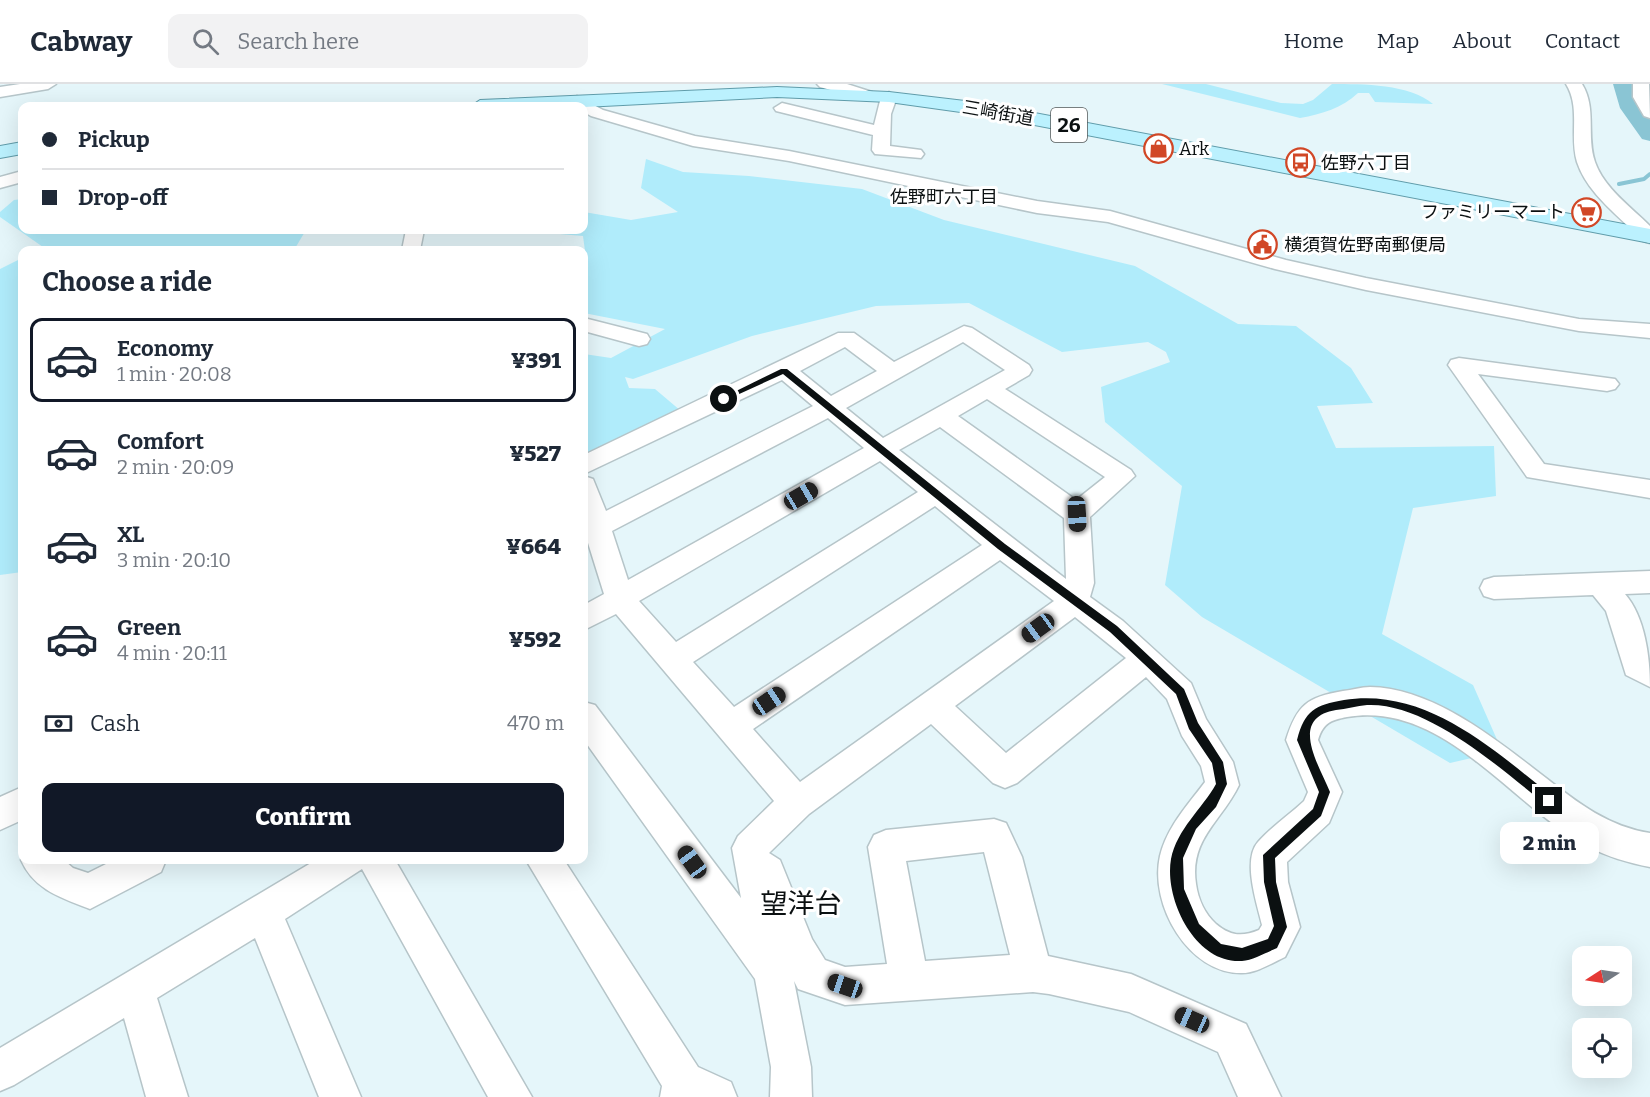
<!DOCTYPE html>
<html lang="en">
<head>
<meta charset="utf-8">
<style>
  :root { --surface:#fff; --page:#f2f2f3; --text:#1f2937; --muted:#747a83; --line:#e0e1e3; --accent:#111827 }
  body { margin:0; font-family:Bitter,"Noto Sans JP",serif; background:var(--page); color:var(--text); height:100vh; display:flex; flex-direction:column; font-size:22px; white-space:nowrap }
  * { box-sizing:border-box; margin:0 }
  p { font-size:20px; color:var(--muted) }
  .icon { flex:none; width:33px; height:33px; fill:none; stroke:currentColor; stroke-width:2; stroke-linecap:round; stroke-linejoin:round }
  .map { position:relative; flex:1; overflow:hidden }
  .side { position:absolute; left:18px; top:162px; width:570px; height:618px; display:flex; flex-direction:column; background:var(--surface); border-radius:12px; box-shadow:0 6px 24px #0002 }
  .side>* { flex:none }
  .guide { position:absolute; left:18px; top:18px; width:570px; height:132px; border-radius:12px; box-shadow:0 6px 24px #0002; display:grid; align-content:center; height:132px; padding:0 24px; background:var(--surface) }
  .needle { width:39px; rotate:258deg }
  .controls { position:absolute; left:1572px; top:862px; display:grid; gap:12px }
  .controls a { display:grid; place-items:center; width:60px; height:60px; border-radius:12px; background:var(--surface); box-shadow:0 6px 24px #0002; font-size:30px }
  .end { position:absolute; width:27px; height:27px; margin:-14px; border:8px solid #0b1011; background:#fff; box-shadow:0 0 0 3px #fff }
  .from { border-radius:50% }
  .bubble { position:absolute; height:42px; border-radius:12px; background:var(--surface); box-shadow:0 6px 24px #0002; font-size:20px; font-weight:800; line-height:42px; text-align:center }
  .car { position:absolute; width:18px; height:36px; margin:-18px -9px; border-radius:8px; box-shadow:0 0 4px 2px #0007; background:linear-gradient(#222 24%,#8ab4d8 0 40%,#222 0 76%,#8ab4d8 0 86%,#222 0) }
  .guide b { display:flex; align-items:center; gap:21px; height:57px; font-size:22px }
  .guide b+b { border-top:2px solid var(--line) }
  .guide i { width:15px; height:15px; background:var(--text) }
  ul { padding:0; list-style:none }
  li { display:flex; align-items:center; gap:18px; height:84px; margin:0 12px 9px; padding:0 12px; border:3px solid transparent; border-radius:12px }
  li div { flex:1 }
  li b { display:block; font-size:22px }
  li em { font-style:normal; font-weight:800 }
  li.selected { border-color:var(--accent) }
  li>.icon { width:54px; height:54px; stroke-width:1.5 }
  h2 { padding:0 24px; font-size:27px; line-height:72px }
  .pay { display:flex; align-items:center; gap:15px; height:66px; padding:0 24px; font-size:22px }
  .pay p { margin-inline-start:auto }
  .action { display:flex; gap:12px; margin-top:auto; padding:12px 24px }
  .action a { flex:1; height:69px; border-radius:12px; background:var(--accent); color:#fff; font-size:24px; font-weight:800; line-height:69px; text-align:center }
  header { display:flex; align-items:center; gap:36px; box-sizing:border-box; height:84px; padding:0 30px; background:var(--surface); border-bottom:2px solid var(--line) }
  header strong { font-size:28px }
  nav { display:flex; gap:33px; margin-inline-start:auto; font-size:21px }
  .search { width:420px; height:54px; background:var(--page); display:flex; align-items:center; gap:15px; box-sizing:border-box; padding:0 21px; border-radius:12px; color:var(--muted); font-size:22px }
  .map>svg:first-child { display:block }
  .green { fill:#b0ecfb }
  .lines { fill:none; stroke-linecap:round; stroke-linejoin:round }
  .stream { stroke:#8ac5d4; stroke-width:4 }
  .river { fill:#8ac5d4; fill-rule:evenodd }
  .minor-casing { stroke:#b6c5c9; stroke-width:3 }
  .major-casing { stroke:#609caa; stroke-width:2 }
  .minor { fill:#fff; fill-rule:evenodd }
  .major { fill:#bbf1fe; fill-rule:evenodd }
  .route { fill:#0b1011 }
  .labels { text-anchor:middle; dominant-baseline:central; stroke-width:6; stroke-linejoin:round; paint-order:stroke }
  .far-street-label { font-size:18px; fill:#0b1011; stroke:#fff }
  .far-poi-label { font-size:18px; fill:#0b1011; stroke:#fff; text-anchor:start }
  .far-neighbourhood-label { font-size:18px; fill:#0b1011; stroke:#fff }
  .shield { fill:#fff; stroke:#545858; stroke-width:1.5 }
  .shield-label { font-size:20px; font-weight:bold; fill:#0b1011 }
  .near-neighbourhood-label { font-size:27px; fill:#0b1011; stroke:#fff }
</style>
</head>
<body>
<header>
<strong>Cabway</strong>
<div class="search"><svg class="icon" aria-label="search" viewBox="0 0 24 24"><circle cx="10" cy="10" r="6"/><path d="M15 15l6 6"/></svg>Search here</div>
<nav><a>Home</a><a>Map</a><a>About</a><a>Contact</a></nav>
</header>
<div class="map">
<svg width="1650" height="1013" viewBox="0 0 1650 1013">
  <rect width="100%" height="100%" fill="#e5f6fa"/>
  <!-- green -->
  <path class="green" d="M 1162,0 L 1206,0 L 1281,19 L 1303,20 L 1313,16 L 1332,0 C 1363,0 1410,0 1433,20 L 1375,18 L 1369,9 L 1358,9 C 1342,24 1322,30 1300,34 Z
    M 646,75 L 683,88 L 749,92 L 862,105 L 944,136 L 1135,182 L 1238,240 L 1296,242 L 1351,284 L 1373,319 L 1317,322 L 1336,364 L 1494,362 L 1496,412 L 1413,424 L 1382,550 L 1473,601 L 1502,667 L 1450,679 L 1202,533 L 1165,501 L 1182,402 L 1105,338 L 1101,303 L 1170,278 L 1166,268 L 1148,258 L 1062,268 L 969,219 L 876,222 L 752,252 L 633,295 L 625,293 L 629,304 L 655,305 L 681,327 L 585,372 L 584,286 L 586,285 L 584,284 L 584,270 L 611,274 L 665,245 L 584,229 L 584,190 L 588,190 L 583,152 L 514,146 L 584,146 L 584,128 L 631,136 L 678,128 L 641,104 Z
    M 22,115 L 22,146 L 306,146 L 294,166 L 36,166 L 43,163 L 0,133 L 0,128 L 14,116 Z
    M 22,174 L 22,488 L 0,491 L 0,185 Z"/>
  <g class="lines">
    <!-- stream -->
    <path class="stream" d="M 1619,100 L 1644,95 L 1650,90"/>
    <!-- river -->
    <path class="river" d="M 1613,0 L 1633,0 L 1641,23 L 1650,35 L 1650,57 L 1642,55 L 1620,24 Z"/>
    <defs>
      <path id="minor" d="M 20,0 L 56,0 L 48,5 L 0,13 L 0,3 Z
        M 817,0 L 847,0 L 872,8 L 874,11 L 866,16 L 820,3 Z
        M 1566,0 L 1582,0 C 1597,24 1586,52 1595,78 C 1604,104 1631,123 1650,142 L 1650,159 L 1643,157 C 1621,133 1588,111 1577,78 C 1569,52 1581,24 1566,0 Z
        M 1633,0 L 1649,0 L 1650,34 L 1644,32 L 1633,13 Z
        M 889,8 L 897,13 L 891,30 L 890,62 L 921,66 L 924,70 L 921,74 L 875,70 L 872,66 L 873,51 L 776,27 L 774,24 L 782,19 L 874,41 L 881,13 Z
        M 577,12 L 603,26 L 695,52 L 789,67 L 1037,117 L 1110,127 L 1286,176 L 1366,194 L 1579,235 L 1650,240 L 1650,254 L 1579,247 L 1366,206 L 1275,185 L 1108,138 L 1037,129 L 789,77 L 693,62 L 591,32 L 584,28 L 584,22 L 571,20 L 569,17 Z
        M 22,87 L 22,98 L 0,104 L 0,93 Z
        M 406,146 L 424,146 L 420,166 L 402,166 Z
        M 584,234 L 647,250 L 650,255 L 647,260 L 639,262 L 584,247 Z
        M 964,242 L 972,244 L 1029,281 L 1032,286 L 1029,291 L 1005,305 L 1131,386 L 1135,392 L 1090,433 L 1094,499 L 1090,513 L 1123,537 L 1191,599 L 1206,635 L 1233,678 L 1239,701 C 1222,737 1189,755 1196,800 C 1198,815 1205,830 1216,840 C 1230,852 1242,853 1259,846 L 1262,841 C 1257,820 1242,776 1258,758 C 1271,743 1289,731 1304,717 L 1308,708 L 1286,656 C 1297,621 1307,613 1343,607 C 1352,606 1361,603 1370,603 C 1434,604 1498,657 1546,694 C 1578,719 1609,743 1650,749 L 1650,783 C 1629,779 1608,773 1589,763 C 1512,723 1444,616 1347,633 C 1331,636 1323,639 1318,656 L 1342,708 L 1329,739 L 1287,778 L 1288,798 L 1300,843 L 1285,873 C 1272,879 1256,889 1242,889 C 1189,890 1149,821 1160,772 C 1167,743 1187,722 1205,698 L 1201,682 L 1182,652 L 1167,615 L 1146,593 L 1017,699 L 1005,704 L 993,699 L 931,640 L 809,730 L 769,769 L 780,776 L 812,855 L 825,876 L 845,883 L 887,880 L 868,763 L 874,751 L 886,746 L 994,735 L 1006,739 L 1022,773 L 1048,872 L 1131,890 L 1246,940 L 1281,1013 L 1238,1013 L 1218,968 L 1129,928 L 1049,910 L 1033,908 L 845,921 L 798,905 L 794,897 L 811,983 L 812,1013 L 770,1013 L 771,983 L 755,895 L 584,656 L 584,618 L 595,621 L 741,814 L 732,764 L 738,752 L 774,717 L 616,530 L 584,546 L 584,521 L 604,510 L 584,446 L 584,392 L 593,395 L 606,427 L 813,322 L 782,296 L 584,390 L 584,371 L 838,249 L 854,249 L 894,278 ZM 963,258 L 1005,286 L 883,354 L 846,324 ZM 845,263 L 877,287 L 831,312 L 800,287 ZM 987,315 L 1105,393 L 1076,416 L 958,332 ZM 828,334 L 864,364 L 628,496 L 612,447 ZM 940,343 L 1064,434 L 1066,495 L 899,366 ZM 880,377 L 918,408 L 676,558 L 639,517 ZM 935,422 L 982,461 L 734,623 L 693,578 ZM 1000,476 L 1054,517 L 800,698 L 753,645 ZM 1075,533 L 1126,574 L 1006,669 L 955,622 ZM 984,768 L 1010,871 L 925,877 L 906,777 Z
        M 1459,274 L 1615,295 L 1619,300 L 1615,305 L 1607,307 L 1478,290 L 1544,380 L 1650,396 L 1650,414 L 1527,393 L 1448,281 L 1451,276 Z
        M 1650,487 L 1650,509 L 1625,510 C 1645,533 1650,573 1650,603 L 1626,591 L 1606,527 L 1593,511 L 1494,515 L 1484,512 L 1480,504 L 1484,496 L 1494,493 Z
        M 22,703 L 22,736 L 0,746 L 0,713 Z
        M 22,773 L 22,776 L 64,776 L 73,784 L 88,789 L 114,776 L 166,776 L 161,788 L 90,825 C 62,814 34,806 21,776 Z
        M 316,776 L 395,776 L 532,1013 L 488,1013 L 362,785 L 285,835 L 361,1013 L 319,1013 L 255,854 L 157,914 L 188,1013 L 146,1013 L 124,934 L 14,1001 L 0,1007 L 0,964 Z
        M 526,776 L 564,776 L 698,983 L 731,998 L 737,1013 L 660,1013 L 662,1002 Z"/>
      <path id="major" d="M 777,3 L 889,8 L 982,19 L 1650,145 L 1650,159 L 982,31 L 889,18 L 777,13 L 584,23 L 471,22 L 480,16 Z
        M 22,58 L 22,70 L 0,74 L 0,62 Z"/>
    </defs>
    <!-- minor casing -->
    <use href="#minor" class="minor-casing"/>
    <!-- major casing -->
    <use href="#major" class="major-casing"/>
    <!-- minor -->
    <use href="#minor" class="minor"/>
    <!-- major -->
    <use href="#major" class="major"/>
  </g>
  <!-- route -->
  <path class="route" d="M 781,285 L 787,285 L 1005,460 L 1117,542 L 1184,605 L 1198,639 L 1223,678 L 1227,700 L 1216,723 L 1196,745 L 1183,774 L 1184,805 L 1199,840 L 1221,860 L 1242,864 L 1268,855 L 1274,842 L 1264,798 L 1263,771 L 1313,725 L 1319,708 L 1297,656 C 1305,626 1315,621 1344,616 C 1426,603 1493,665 1553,713 L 1553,720 L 1545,720 C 1501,685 1427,618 1367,621 C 1357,622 1346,625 1336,626 C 1288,634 1319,681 1330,708 L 1321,732 L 1275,774 L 1276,798 L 1287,843 L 1277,864 C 1267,868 1253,876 1242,877 C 1195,880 1164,815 1171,775 C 1177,745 1202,725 1216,700 L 1212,679 L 1189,645 L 1176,610 L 1110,548 L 998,465 L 783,290 L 726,316 L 720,315 Z"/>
  <!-- icons -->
  <defs>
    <symbol id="shop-ring" viewBox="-11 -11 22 22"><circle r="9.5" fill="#fff" stroke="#d14726" stroke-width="1.5"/><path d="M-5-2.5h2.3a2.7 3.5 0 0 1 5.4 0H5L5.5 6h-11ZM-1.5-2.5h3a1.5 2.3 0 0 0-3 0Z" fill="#d14726"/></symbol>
    <symbol id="bus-ring" viewBox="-11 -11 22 22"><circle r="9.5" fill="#fff" stroke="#d14726" stroke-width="1.5"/><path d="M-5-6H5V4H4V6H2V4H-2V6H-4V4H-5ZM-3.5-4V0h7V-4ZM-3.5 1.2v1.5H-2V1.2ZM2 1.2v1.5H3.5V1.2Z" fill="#d14726"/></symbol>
    <symbol id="supermarket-ring" viewBox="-11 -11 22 22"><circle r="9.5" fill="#fff" stroke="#d14726" stroke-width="1.5"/><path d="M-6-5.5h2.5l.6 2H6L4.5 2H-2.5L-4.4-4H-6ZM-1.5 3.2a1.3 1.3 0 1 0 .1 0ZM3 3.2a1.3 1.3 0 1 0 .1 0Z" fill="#d14726"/></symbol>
    <symbol id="civic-ring" viewBox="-11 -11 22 22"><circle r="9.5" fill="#fff" stroke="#d14726" stroke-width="1.5"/><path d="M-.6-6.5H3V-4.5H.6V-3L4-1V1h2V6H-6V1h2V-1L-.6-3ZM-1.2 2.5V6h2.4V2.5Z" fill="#d14726"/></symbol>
  </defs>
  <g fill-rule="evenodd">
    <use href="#shop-ring" x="1142" y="48" width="33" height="33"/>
    <use href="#bus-ring" x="1284" y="62" width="33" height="33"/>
    <use href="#supermarket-ring" x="1570" y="112" width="33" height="33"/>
    <use href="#civic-ring" x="1246" y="144" width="33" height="33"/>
  </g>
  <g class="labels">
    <!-- far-street labels -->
    <g class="far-street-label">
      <text transform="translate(998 29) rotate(10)">三崎街道</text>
    </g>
    <!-- far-poi labels -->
    <g class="far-poi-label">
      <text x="1179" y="65">Ark</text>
      <text x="1321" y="79">佐野六丁目</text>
      <text x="1565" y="128" text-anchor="end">ファミリーマート</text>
      <text x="1284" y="161">横須賀佐野南郵便局</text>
    </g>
    <!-- far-neighbourhood labels -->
    <g class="far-neighbourhood-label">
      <text x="944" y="113">佐野町六丁目</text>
    </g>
    <!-- shield labels -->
    <rect class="shield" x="1051" y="24" width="36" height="34" rx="4.5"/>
    <g class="shield-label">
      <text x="1069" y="41">26</text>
    </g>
    <!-- near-neighbourhood labels -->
    <g class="near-neighbourhood-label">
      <text x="801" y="820">望洋台</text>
    </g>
  </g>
</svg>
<div class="controls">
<a><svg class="needle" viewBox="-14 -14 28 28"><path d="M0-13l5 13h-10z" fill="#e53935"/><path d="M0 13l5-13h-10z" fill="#747a83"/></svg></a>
<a><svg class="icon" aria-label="locate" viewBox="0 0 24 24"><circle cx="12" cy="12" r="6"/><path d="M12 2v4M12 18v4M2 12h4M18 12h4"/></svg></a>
</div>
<i class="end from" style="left:724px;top:315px"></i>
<i class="end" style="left:1549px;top:717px"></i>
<div class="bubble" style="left:1500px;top:738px;width:99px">2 min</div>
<i class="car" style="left:801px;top:412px;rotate:60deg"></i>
<i class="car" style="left:1077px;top:430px;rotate:177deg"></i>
<i class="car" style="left:1038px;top:544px;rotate:234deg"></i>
<i class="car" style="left:769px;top:617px;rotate:56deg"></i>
<i class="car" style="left:692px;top:778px;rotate:324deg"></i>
<i class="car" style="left:845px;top:902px;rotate:289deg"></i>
<i class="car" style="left:1192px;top:936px;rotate:294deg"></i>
<div class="guide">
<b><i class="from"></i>Pickup</b>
<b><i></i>Drop-off</b>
</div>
<section class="side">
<h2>Choose a ride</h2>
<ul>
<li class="selected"><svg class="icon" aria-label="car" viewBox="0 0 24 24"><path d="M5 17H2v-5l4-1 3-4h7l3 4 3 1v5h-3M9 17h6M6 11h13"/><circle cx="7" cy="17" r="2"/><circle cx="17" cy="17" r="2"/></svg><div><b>Economy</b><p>1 min · 20:08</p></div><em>¥391</em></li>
<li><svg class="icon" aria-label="car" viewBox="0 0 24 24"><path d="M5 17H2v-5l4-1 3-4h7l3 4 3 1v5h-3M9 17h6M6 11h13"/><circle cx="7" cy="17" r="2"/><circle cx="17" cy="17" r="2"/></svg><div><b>Comfort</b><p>2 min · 20:09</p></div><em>¥527</em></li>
<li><svg class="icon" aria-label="car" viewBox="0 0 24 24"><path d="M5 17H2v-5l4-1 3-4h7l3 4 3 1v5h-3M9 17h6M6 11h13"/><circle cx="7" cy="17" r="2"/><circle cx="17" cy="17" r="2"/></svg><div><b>XL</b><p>3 min · 20:10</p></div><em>¥664</em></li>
<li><svg class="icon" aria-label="car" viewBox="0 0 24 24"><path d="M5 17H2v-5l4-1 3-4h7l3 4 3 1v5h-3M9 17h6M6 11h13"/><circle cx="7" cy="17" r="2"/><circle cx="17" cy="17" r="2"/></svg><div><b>Green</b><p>4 min · 20:11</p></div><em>¥592</em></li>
</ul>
<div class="pay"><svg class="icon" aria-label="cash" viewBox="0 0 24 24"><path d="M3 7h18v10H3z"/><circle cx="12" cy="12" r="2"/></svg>Cash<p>470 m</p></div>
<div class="action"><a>Confirm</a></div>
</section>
</div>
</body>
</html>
